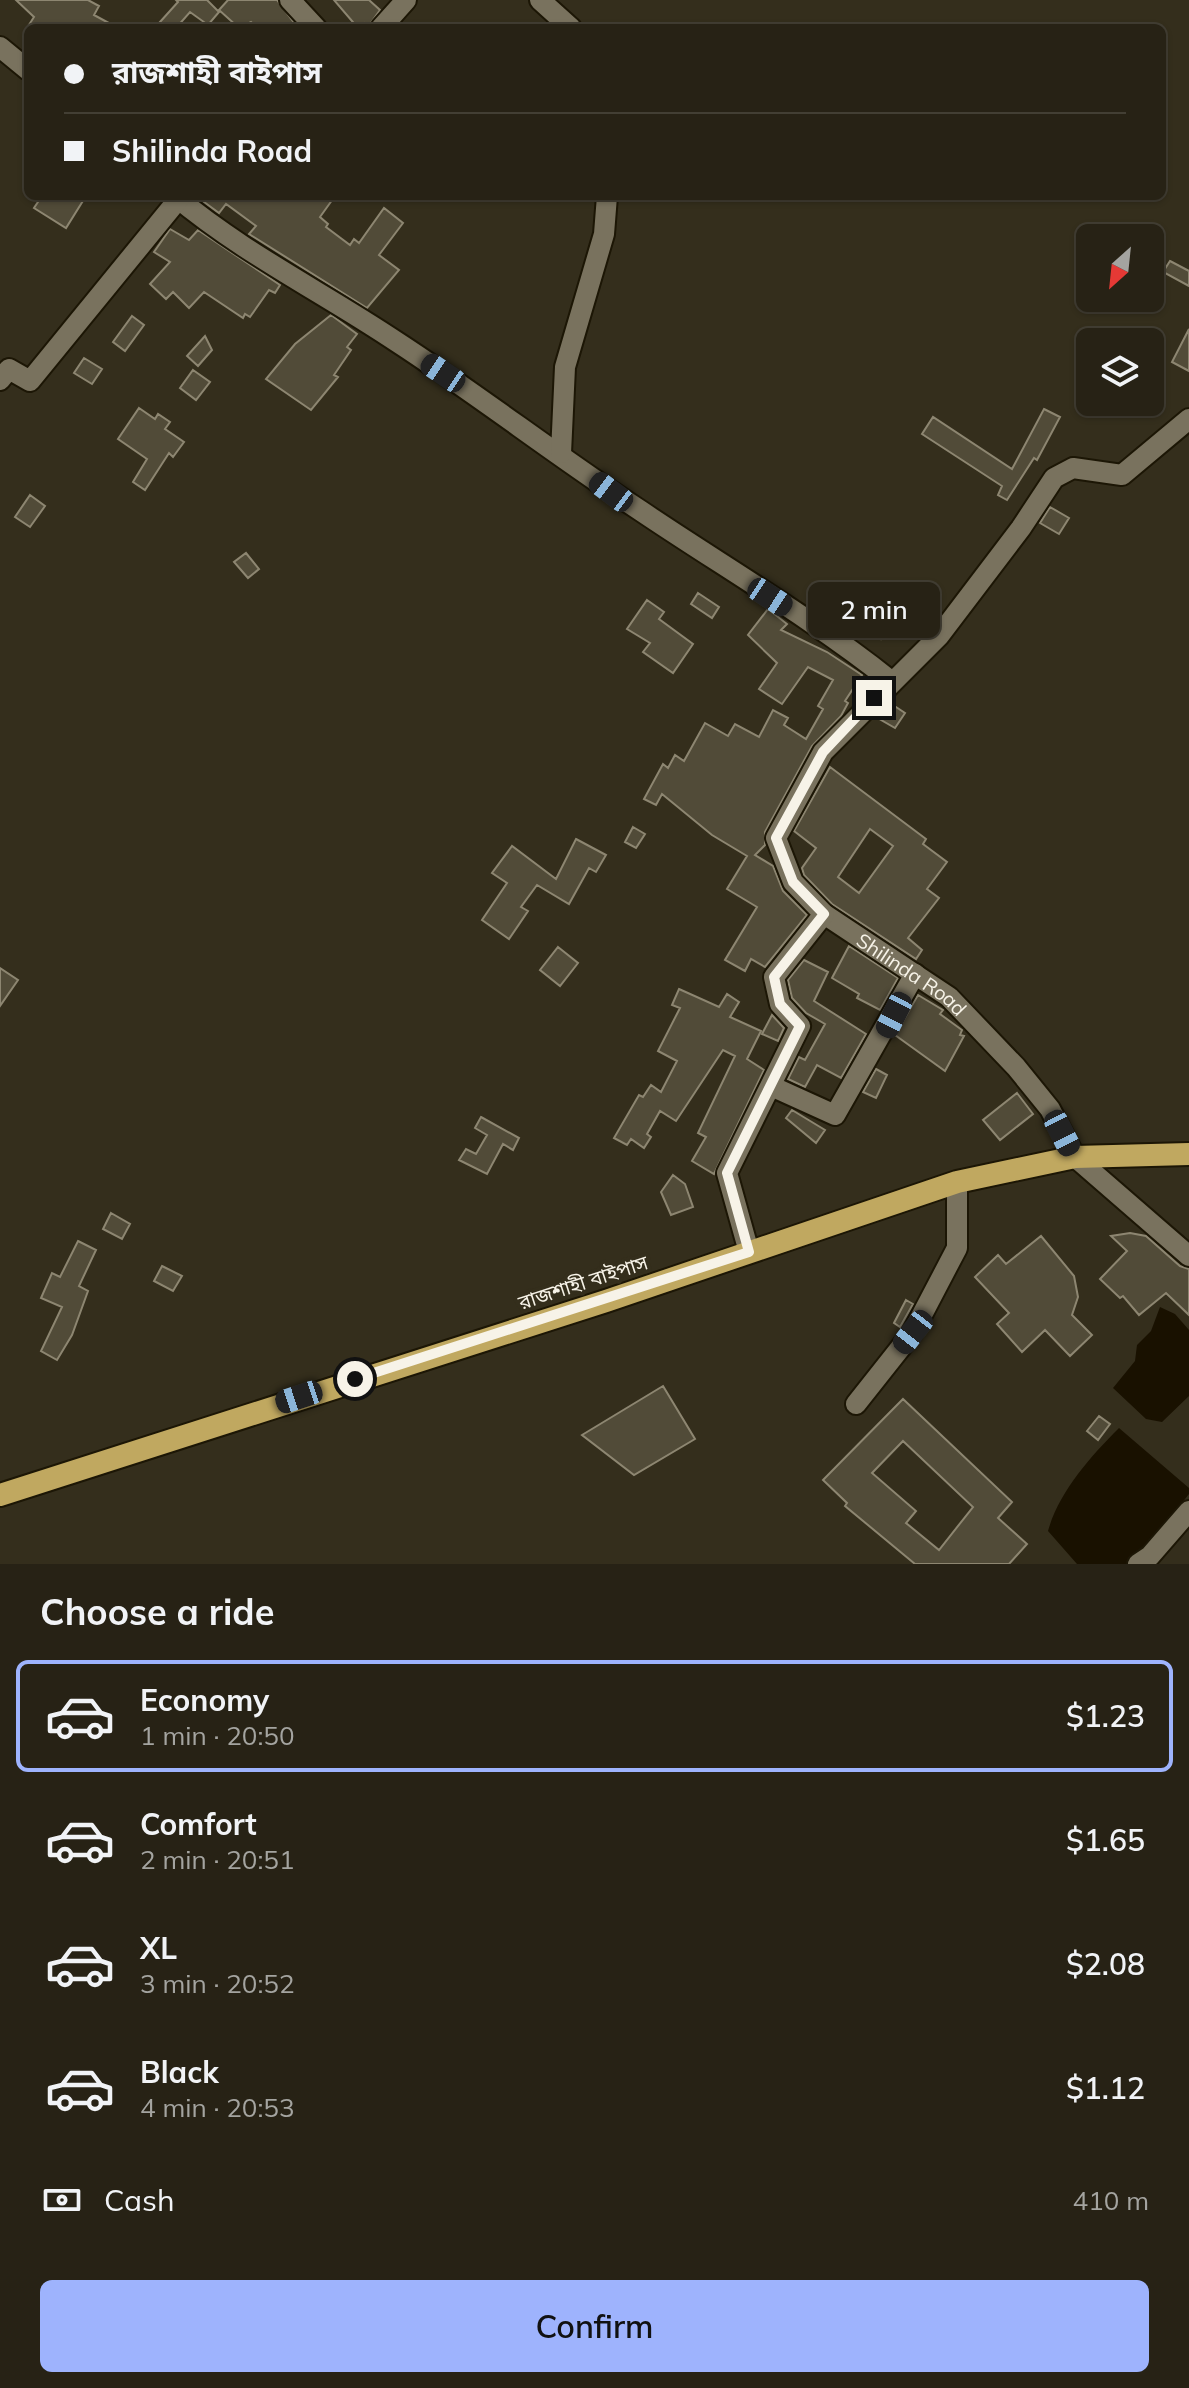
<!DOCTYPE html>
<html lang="en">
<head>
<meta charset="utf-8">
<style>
  :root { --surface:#272215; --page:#2f2a1e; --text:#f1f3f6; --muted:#a4a4a0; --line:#433f34; --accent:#9eb3fd }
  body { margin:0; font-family:Mulish,"Noto Sans Bengali",sans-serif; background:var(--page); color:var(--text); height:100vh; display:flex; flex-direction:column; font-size:30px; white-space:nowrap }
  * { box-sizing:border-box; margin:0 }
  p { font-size:26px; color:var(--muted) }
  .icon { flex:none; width:44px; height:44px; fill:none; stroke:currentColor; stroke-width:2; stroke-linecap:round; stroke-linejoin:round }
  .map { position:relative; height:1564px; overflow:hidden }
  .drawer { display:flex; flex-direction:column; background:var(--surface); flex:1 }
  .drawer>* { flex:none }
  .hud { position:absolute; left:24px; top:24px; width:1142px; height:176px; border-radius:12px; box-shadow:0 2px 6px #0004,0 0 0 2px var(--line); display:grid; align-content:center; height:176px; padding:0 40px; background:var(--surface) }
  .needle { width:52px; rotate:207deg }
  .tools { position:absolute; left:1076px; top:224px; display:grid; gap:16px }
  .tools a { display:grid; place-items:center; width:88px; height:88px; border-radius:12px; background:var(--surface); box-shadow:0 2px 6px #0004,0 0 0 2px var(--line); font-size:40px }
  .end { position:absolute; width:36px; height:36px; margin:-18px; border:10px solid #f7f3e8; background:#111; box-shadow:0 0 0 4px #111 }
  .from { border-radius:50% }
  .bubble { position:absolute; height:56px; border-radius:12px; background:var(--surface); box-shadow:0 2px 6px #0004,0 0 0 2px var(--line); font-size:26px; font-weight:600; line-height:56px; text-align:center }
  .car { position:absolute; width:24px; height:48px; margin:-24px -12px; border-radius:10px; box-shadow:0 0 6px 2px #0007; background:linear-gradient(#222 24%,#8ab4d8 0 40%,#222 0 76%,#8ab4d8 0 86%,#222 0) }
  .hud b { display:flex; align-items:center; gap:28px; height:76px; font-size:30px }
  .hud b+b { border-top:2px solid var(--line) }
  .hud i { width:20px; height:20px; background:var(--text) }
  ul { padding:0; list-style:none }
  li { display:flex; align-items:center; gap:24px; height:112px; margin:0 16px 12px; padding:0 24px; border:4px solid transparent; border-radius:12px }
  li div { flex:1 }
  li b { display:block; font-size:30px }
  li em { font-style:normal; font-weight:600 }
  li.current { border-color:var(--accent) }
  li>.icon { width:72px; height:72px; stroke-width:1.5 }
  h2 { padding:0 40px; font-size:36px; line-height:96px }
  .pay { display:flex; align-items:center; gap:20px; height:88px; padding:0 40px; font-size:30px }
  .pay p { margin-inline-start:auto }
  .primary-button { display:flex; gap:16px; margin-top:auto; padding:16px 40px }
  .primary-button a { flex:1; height:92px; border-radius:12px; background:var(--accent); color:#111; font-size:32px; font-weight:600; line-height:92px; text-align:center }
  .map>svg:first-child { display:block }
  .water { fill:#191100 }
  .building { fill:#514b38; stroke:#8d8671; stroke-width:2; fill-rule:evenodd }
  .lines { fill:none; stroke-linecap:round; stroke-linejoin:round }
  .minor-casing { stroke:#1c1605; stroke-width:24 }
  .trunk-casing { stroke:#1c1605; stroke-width:26 }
  .minor { stroke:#79725e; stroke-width:20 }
  .trunk { stroke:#c0a860; stroke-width:22 }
  .route { stroke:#f7f3e8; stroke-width:10 }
  .labels { text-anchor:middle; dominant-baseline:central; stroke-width:8; stroke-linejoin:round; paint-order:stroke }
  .street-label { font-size:20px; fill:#f7f3e8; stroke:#342e1c }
</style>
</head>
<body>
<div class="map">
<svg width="1189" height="1564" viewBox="0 0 1189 1564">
  <rect width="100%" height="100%" fill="#342e1c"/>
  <!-- water -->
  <path class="water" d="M 1160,1307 L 1175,1314 L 1189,1330 L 1189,1396 L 1162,1422 L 1146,1419 L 1113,1388 L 1135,1361 L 1137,1345 L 1151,1331 Z
    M 1119,1428 L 1189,1488 L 1189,1494 L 1142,1553 L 1129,1564 L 1077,1564 L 1048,1531 C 1059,1492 1090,1457 1119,1428 Z"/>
  <!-- building -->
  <path class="building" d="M 16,0 L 88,0 L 99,6 L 94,15 L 118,28 L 27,28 L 34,17 Z
    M 176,0 L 207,0 L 219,12 L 208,25 L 190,12 L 176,28 L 167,28 L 160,22 L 178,2 Z
    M 228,0 L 277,0 L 298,28 L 258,28 L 251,22 L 239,28 L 219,10 Z
    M 334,0 L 369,0 L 380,10 L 368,27 L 364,23 L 358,28 Z
    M 42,196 L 86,196 L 66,228 L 34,208 Z
    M 196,196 L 335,196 L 320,217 L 328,224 L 326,227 L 350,245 L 354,239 L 359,243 L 384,208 L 403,223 L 379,255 L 399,270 L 367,308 L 249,234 L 256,226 L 226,204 L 219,213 Z
    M 170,229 L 189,240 L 198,230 L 280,285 L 275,293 L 269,290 L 250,317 L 245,314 L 243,318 L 204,292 L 189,308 L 173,292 L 166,299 L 150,284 L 170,262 L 154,252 Z
    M 1170,261 L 1189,271 L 1189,286 L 1163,272 Z
    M 331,315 L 357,334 L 347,347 L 351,350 L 334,375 L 338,377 L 311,410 L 266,379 L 295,344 Z
    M 132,316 L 144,325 L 125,351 L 113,342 Z
    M 1189,329 L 1189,371 L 1172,362 Z
    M 205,336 L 212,350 L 198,366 L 187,356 Z
    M 84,358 L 102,369 L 92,384 L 74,373 Z
    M 193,370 L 210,382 L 196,400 L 180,388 Z
    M 139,408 L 155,419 L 158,414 L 170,422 L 165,429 L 184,442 L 173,457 L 169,453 L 145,490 L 133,482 L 147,459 L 118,439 Z
    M 1044,409 L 1060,417 L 1037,460 L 1034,458 L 1007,500 L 998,495 L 1002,486 L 922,434 L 933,417 L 1012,469 Z
    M 30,495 L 45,506 L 30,527 L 15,517 Z
    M 1050,507 L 1069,518 L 1059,534 L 1040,523 Z
    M 246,553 L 259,569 L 248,578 L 234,562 Z
    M 883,584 L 909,608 L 881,639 L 855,615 Z
    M 698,593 L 719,607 L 712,618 L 691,604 Z
    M 647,600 L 664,612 L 659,619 L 693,644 L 673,673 L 643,652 L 650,643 L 627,629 Z
    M 768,609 L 787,624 L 781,630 L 827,652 L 862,675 L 845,701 L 848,703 L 841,716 L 812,746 L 765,832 L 765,845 L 755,855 L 773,866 L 783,891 L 807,915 L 765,967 L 751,959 L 745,971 L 725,960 L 757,907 L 727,889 L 747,856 L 712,835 L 662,794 L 656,805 L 644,799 L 663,764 L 668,768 L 675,755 L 684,761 L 705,723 L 728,736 L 735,724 L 759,737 L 773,710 L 788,718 L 784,725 L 806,739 L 823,709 L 818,706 L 833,680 L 808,667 L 782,704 L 759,689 L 777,663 L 748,635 Z
    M 890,703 L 905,713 L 895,728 L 876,717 Z
    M 830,767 L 926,839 L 923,844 L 947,862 L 927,889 L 939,898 L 908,938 L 922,950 L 916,959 L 832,904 L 804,875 L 802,868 L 816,848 L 794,831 ZM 870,829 L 893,846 L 859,893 L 838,877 Z
    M 633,827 L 645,834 L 636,848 L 625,842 Z
    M 576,839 L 606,855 L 596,872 L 589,868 L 569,904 L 537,885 L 521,907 L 528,911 L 509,939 L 482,920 L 507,883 L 492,873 L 512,846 L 556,879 Z
    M 849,946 L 898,978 L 880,1010 L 857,998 L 859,994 L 832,978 Z
    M 558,947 L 578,963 L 560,986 L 540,970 Z
    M 804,960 L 828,972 L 814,1001 L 866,1034 L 841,1078 L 817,1065 L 805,1087 L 788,1079 L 799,1057 L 805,1060 L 825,1024 L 806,1013 L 792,998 L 788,980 Z
    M 0,968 L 18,980 L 0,1006 Z
    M 679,989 L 719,1007 L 727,994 L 739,1002 L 730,1017 L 761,1031 L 747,1059 L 764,1070 L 714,1174 L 692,1161 L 706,1137 L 698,1133 L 735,1056 L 723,1050 L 676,1121 L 660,1111 L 647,1134 L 651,1137 L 644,1148 L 631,1139 L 627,1145 L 614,1138 L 639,1095 L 643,1097 L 651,1085 L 661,1092 L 677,1061 L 658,1051 L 680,1008 L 672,1005 Z
    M 918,995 L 943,1010 L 940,1014 L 962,1030 L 960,1035 L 964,1036 L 945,1071 L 895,1035 Z
    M 772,1015 L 784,1028 L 778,1041 L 762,1034 Z
    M 876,1069 L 887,1075 L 876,1098 L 863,1092 Z
    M 1017,1093 L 1033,1114 L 1000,1140 L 983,1120 Z
    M 792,1110 L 825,1130 L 816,1143 L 786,1118 Z
    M 481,1117 L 519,1138 L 513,1150 L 503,1144 L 487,1174 L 459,1160 L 466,1149 L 476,1154 L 487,1135 L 475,1128 Z
    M 673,1175 L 685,1184 L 693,1207 L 671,1215 L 661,1192 Z
    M 111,1213 L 130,1224 L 122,1239 L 103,1229 Z
    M 1130,1233 L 1146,1236 L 1180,1266 L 1189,1269 L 1189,1315 L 1166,1293 L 1139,1315 L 1123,1296 L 1120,1298 L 1100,1279 L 1127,1251 L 1111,1236 Z
    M 1041,1236 L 1074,1276 L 1078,1297 L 1072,1315 L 1092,1335 L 1070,1356 L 1045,1330 L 1022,1352 L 997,1324 L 1009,1313 L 975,1277 L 998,1255 L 1006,1264 Z
    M 78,1241 L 96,1250 L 79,1286 L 88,1291 L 72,1335 L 57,1360 L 41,1351 L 62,1307 L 41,1298 L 52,1273 L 60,1277 Z
    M 162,1266 L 182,1276 L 173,1291 L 154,1281 Z
    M 906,1300 L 913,1304 L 900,1327 L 894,1323 Z
    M 663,1386 L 695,1439 L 634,1475 L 582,1435 Z
    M 903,1399 L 1012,1502 L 998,1518 L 1027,1544 L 1009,1564 L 915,1564 L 845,1506 L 847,1503 L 823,1480 ZM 903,1441 L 973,1507 L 939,1550 L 906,1523 L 916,1511 L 872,1473 Z
    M 1099,1416 L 1110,1424 L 1098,1440 L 1087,1431 Z"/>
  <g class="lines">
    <defs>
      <g id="minor">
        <path d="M 290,0 L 316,28"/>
        <path d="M 540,0 L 571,28"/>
        <path d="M 381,28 L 406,0"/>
        <path d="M 0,47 L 28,70"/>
        <path d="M 175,196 C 243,253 324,293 397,342 C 480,396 558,457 641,511 C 724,567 812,618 891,681"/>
        <path d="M 0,380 L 9,369 L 30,381 L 181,196"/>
        <path id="s1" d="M 1189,419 L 1122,475 L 1073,468 L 1054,478 L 1021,528 L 939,636 L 823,752 L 776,838 L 793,882 L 824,914 L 949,997 L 1016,1067 L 1050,1109 L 1075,1157 L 1189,1256"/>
        <path d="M 561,453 L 565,367 L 604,234 L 607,196"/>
        <path d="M 771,1086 L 835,1115 L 915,974"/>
        <path d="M 749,1252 L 727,1173 L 800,1026 L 780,1004 L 774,977 L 824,914"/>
        <path d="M 856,1404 L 913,1332 L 957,1248 L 957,1182"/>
        <path d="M 1138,1564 L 1150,1556 L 1189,1511"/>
      </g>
      <path id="trunk" d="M 0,1495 L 606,1301 L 957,1182 L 1075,1157 L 1189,1154"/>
    </defs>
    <!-- minor casing -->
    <use href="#minor" class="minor-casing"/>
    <!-- trunk casing -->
    <use href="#trunk" class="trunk-casing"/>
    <!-- minor -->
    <use href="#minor" class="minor"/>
    <!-- trunk -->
    <use href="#trunk" class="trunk"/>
  </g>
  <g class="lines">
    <!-- route -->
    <path class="route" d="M 355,1379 L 749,1252 L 727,1173 L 800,1026 L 780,1004 L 774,977 L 824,914 L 793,882 L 776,838 L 823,752 L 874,698"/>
  </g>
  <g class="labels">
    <!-- street labels -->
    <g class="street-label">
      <text stroke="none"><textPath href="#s1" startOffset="814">Shilinda Road</textPath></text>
      <text transform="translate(583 1282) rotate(-18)">রাজশাহী বাইপাস</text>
    </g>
  </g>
</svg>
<div class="tools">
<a><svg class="needle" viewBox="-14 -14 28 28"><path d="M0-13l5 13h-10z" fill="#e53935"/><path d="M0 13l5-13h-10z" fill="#a4a4a0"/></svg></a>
<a><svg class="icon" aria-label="layers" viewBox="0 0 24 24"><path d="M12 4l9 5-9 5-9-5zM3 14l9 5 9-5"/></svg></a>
</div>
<i class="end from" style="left:355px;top:1379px"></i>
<i class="end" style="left:874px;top:698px"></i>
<div class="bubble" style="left:808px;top:582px;width:132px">2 min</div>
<i class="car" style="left:443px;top:373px;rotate:304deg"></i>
<i class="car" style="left:611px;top:492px;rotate:307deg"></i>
<i class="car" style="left:770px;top:597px;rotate:123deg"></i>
<i class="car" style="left:894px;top:1015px;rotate:207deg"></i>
<i class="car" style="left:1062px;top:1133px;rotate:153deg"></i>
<i class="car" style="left:913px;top:1332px;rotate:218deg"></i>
<i class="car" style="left:299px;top:1397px;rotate:252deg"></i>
<div class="hud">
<b><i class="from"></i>রাজশাহী বাইপাস</b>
<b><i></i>Shilinda Road</b>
</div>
</div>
<section class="drawer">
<h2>Choose a ride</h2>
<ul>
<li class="current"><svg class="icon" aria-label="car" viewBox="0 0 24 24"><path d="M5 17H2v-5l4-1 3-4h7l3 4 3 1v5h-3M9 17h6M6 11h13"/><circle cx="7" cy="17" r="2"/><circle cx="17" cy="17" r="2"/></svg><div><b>Economy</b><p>1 min · 20:50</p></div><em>$1.23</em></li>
<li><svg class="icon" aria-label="car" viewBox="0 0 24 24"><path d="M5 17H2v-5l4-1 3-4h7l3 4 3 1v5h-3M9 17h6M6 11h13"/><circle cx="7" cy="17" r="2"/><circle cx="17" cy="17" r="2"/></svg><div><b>Comfort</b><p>2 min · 20:51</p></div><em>$1.65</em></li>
<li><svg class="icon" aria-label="car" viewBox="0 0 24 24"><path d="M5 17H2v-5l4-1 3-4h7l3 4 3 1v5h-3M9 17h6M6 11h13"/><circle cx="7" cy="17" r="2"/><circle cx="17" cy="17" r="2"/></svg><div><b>XL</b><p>3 min · 20:52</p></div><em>$2.08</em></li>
<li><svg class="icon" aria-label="car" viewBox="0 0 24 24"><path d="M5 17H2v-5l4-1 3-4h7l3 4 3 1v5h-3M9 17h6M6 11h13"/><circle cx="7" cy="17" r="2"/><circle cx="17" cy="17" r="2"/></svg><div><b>Black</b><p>4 min · 20:53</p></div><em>$1.12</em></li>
</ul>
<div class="pay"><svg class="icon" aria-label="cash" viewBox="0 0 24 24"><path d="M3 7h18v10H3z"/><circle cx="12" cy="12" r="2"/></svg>Cash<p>410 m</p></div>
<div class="primary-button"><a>Confirm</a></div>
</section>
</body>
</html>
